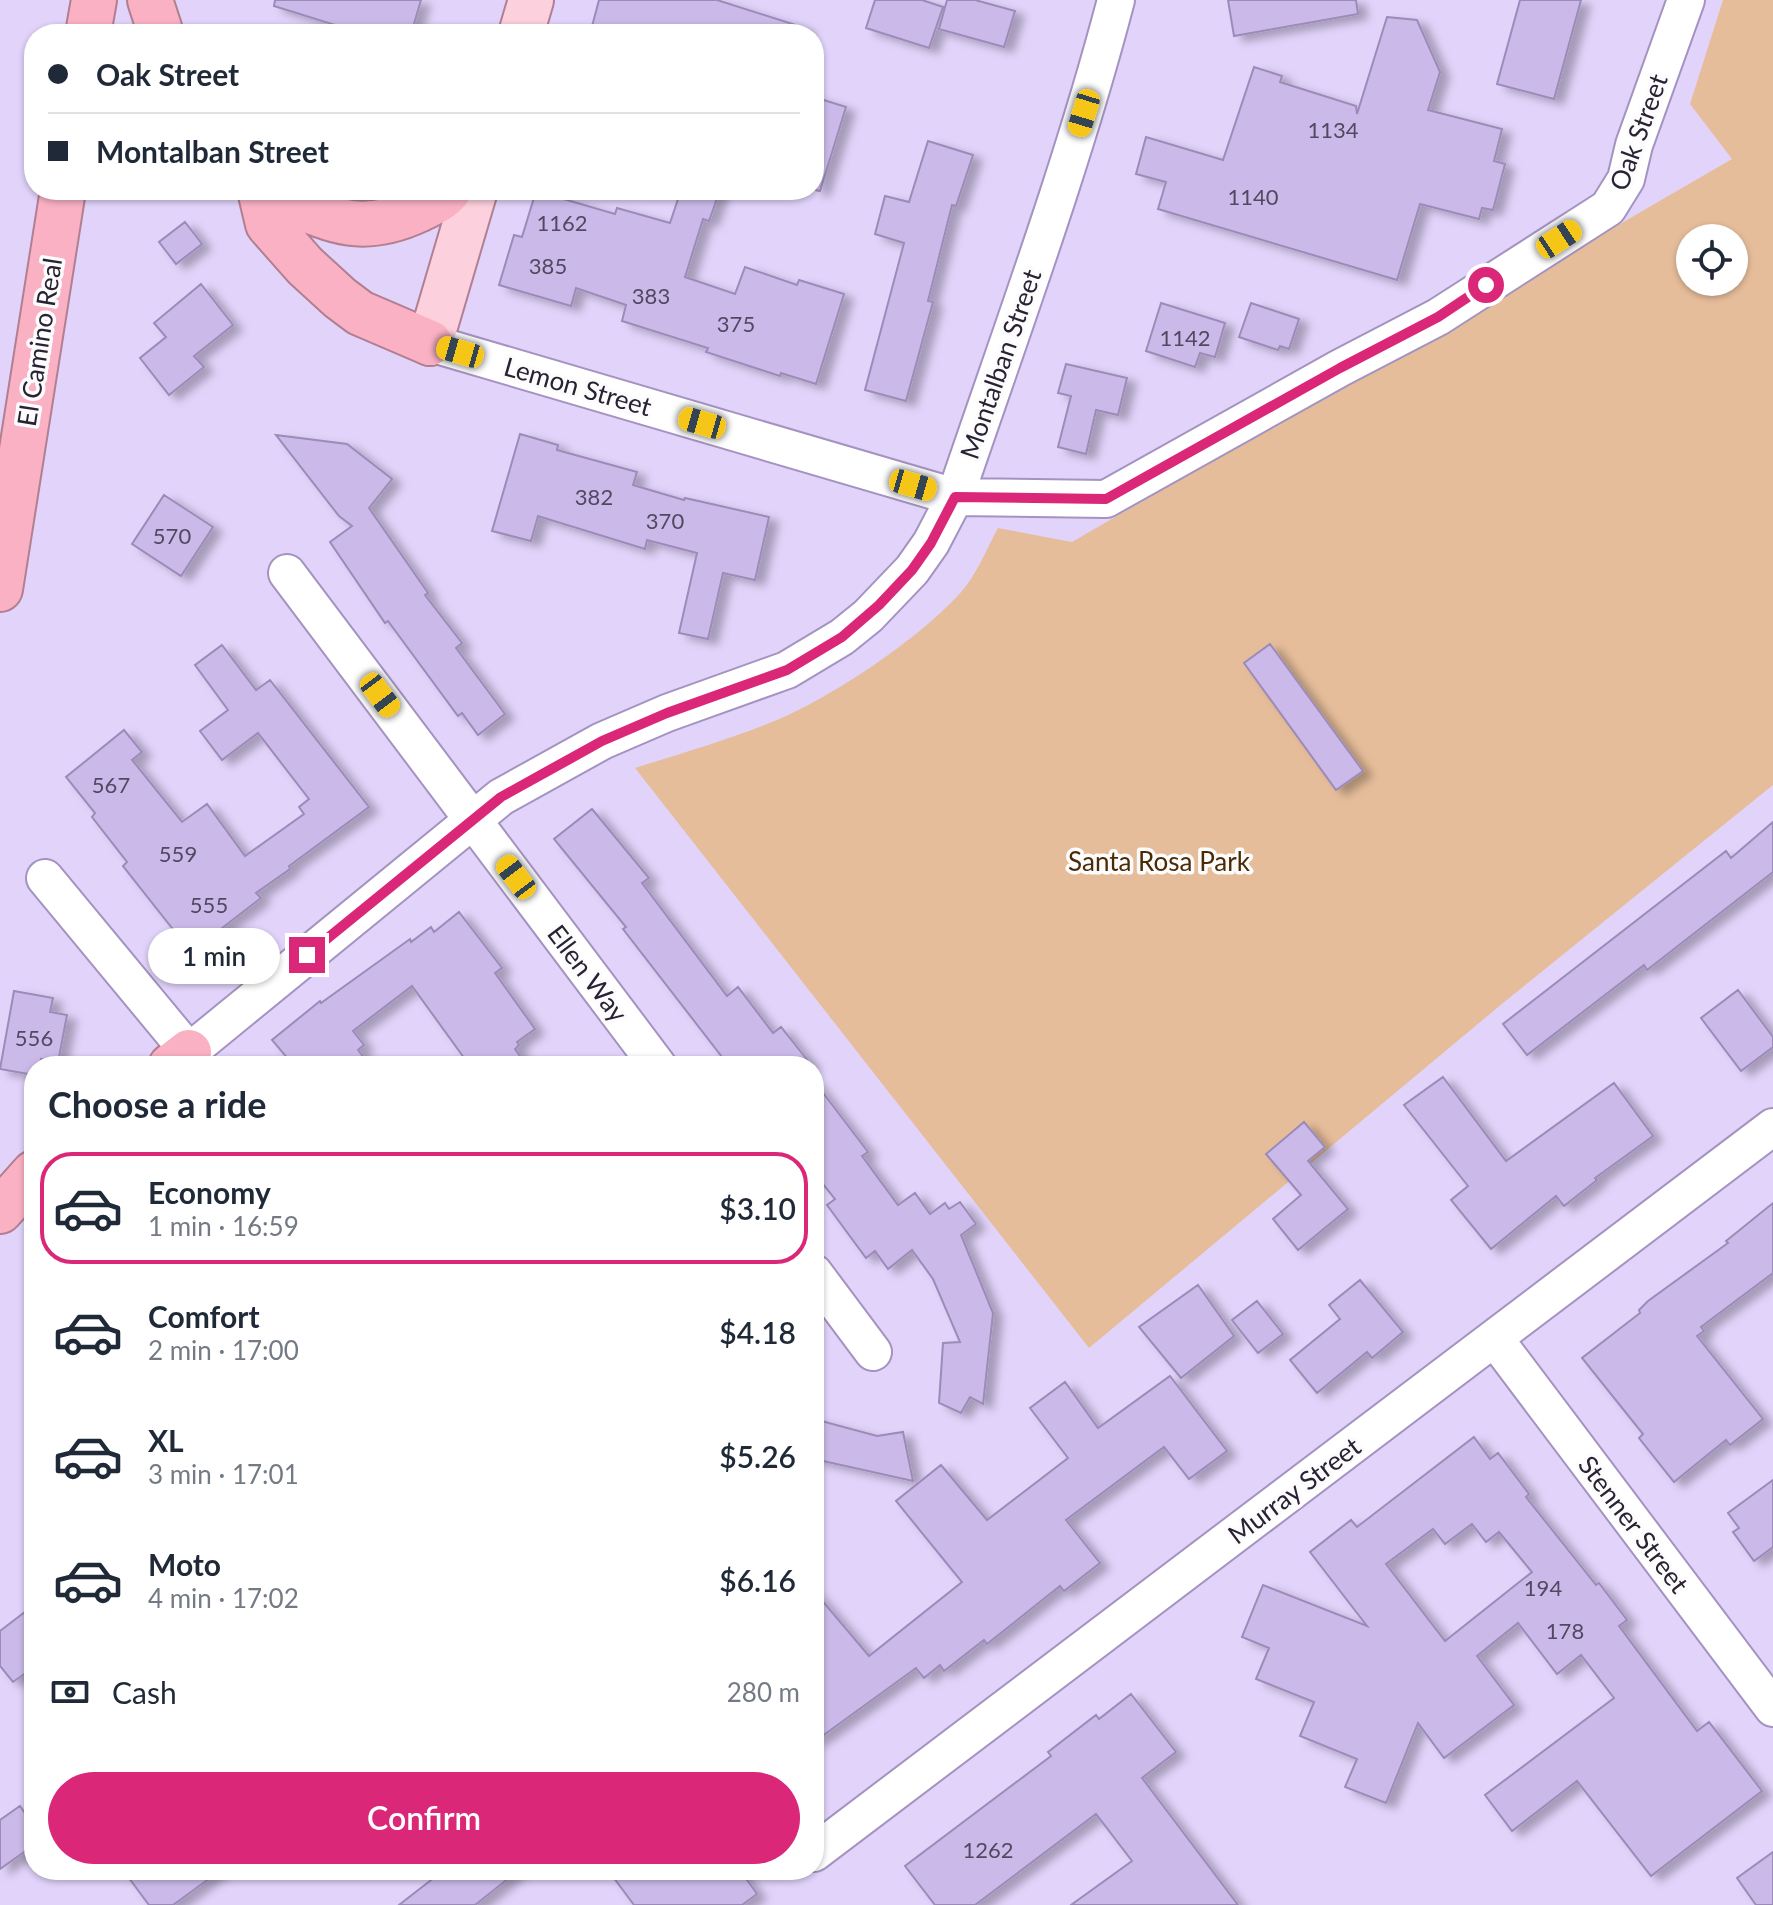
<!DOCTYPE html>
<html lang="en">
<head>
<meta charset="utf-8">
<style>
  :root { --surface:#fff; --page:#f2f2f3; --text:#1f2937; --muted:#747a83; --line:#e0e1e3; --accent:#db2777 }
  body { margin:0; font-family:Lato,sans-serif; background:var(--page); color:var(--text); height:100vh; display:flex; flex-direction:column; font-size:30px; white-space:nowrap }
  * { box-sizing:border-box; margin:0 }
  p { font-size:26px; color:var(--muted) }
  .icon { flex:none; width:44px; height:44px; fill:none; stroke:currentColor; stroke-width:2; stroke-linecap:round; stroke-linejoin:round }
  .map { position:relative; flex:1; overflow:hidden }
  .sheet { position:absolute; left:24px; top:1056px; width:800px; height:824px; display:flex; flex-direction:column; background:var(--surface); border-radius:32px; box-shadow:0 2px 6px #0004 }
  .sheet>* { flex:none }
  .hud { position:absolute; left:24px; top:24px; width:800px; height:176px; border-radius:32px; box-shadow:0 2px 6px #0004; display:grid; align-content:center; height:176px; padding:0 24px; background:var(--surface) }
  .fabs { position:absolute; left:1676px; top:224px; display:grid; gap:16px }
  .fabs a { display:grid; place-items:center; width:72px; height:72px; border-radius:50%; background:var(--surface); box-shadow:0 2px 6px #0004; font-size:40px }
  .end { position:absolute; width:36px; height:36px; margin:-18px; border:10px solid #db2777; background:#fff; box-shadow:0 0 0 4px #fff }
  .from { border-radius:50% }
  .bubble { position:absolute; height:56px; border-radius:28px; background:var(--surface); box-shadow:0 2px 6px #0004; font-size:26px; font-weight:600; line-height:56px; text-align:center }
  .car { position:absolute; width:24px; height:48px; margin:-24px -12px; border-radius:10px; box-shadow:0 0 6px 2px #0007; background:linear-gradient(#f5c518 24%,#345 0 40%,#f5c518 0 76%,#345 0 86%,#f5c518 0) }
  .hud b { display:flex; align-items:center; gap:28px; height:76px; font-size:30px }
  .hud b+b { border-top:2px solid var(--line) }
  .hud i { width:20px; height:20px; background:var(--text) }
  ul { padding:0; list-style:none }
  li { display:flex; align-items:center; gap:24px; height:112px; margin:0 16px 12px; padding:0 8px; border:4px solid transparent; border-radius:32px }
  li div { flex:1 }
  li b { display:block; font-size:30px }
  li em { font-style:normal; font-weight:600 }
  li.selected { border-color:var(--accent) }
  li>.icon { width:72px; height:72px; stroke-width:1.5 }
  h2 { padding:0 24px; font-size:36px; line-height:96px }
  .pay { display:flex; align-items:center; gap:20px; height:88px; padding:0 24px; font-size:30px }
  .pay p { margin-inline-start:auto }
  .action { display:flex; gap:16px; margin-top:auto; padding:16px 24px }
  .action a { flex:1; height:92px; border-radius:48px; background:var(--accent); color:#fff; font-size:32px; font-weight:600; line-height:92px; text-align:center }
  .map>svg:first-child { display:block }
  .green { fill:#e6bd9a; fill-rule:evenodd }
  .building { fill:#cbbae9; stroke:#9c8bb8; stroke-width:2; fill-rule:evenodd; filter:url(#shadow) }
  .lines { fill:none; stroke-linecap:round; stroke-linejoin:round }
  .minor-casing { stroke:#a493c0; stroke-width:40 }
  .major-casing { stroke:#b17f92; stroke-width:48 }
  .highway-casing { stroke:#b17f92; stroke-width:48 }
  .minor { stroke:#fff; stroke-width:36 }
  .major { stroke:#fcd0dc; stroke-width:44 }
  .highway { stroke:#fab1c4; stroke-width:44 }
  .route { stroke:#db2777; stroke-width:10 }
  .labels { text-anchor:middle; dominant-baseline:central; stroke-width:7; stroke-linejoin:round; paint-order:stroke }
  .number-label { font-size:22px; fill:#524861 }
  .street-label { font-size:26px; fill:#292234; stroke:#fcfcfc }
  .park-label { font-size:26px; fill:#4c2a06; stroke:#fcfcfc }
</style>
</head>
<body>
<div class="map">
<svg width="1773" height="1905" viewBox="0 0 1773 1905">
  <defs>
    <filter id="shadow"><feDropShadow dx="9" dy="5" stdDeviation="4" flood-color="#0004"/></filter>
  </defs>
  <rect width="100%" height="100%" fill="#e1d3fa"/>
  <!-- green -->
  <path class="green" d="M 1723,0 L 1773,0 L 1773,785 L 1503,1003 L 1089,1348 L 635,768 C 679,754 724,741 767,724 C 826,702 921,638 962,591 C 977,574 987,548 998,528 L 1072,542 L 1732,159 L 1690,104 ZM 1690,238 L 1734,238 L 1734,282 L 1690,282 Z"/>
  <!-- building -->
  <path class="building" d="M 275,0 L 421,0 L 411,34 L 364,34 L 274,6 Z
    M 599,0 L 717,0 L 805,28 L 804,34 L 590,34 Z
    M 875,0 L 922,0 L 943,7 L 929,48 L 866,28 Z
    M 947,0 L 975,0 L 1015,11 L 1004,47 L 939,29 Z
    M 1228,0 L 1356,0 L 1358,14 L 1234,36 Z
    M 1520,0 L 1581,0 L 1554,99 L 1497,84 Z
    M 1387,17 L 1417,20 L 1440,72 L 1428,110 L 1502,129 L 1494,161 L 1505,164 L 1493,210 L 1482,208 L 1479,219 L 1420,204 L 1397,280 L 1158,209 L 1166,182 L 1136,174 L 1146,137 L 1223,160 L 1254,67 L 1282,76 L 1280,82 L 1356,106 L 1357,114 Z
    M 814,97 L 846,107 L 820,191 L 814,190 Z
    M 928,141 L 973,155 L 956,206 L 952,205 L 928,301 L 933,302 L 906,401 L 865,390 L 904,243 L 875,234 L 885,196 L 909,202 Z
    M 681,190 L 720,190 L 709,221 L 703,219 L 685,277 L 735,294 L 745,267 L 797,285 L 799,280 L 844,294 L 816,384 L 781,373 L 780,376 L 706,352 L 708,348 L 622,321 L 626,305 L 576,288 L 571,306 L 499,285 L 514,235 L 522,237 L 536,191 L 615,214 L 617,208 L 670,223 Z
    M 185,222 L 202,244 L 176,264 L 159,242 Z
    M 201,284 L 233,325 L 194,356 L 204,367 L 169,395 L 140,358 L 166,337 L 154,323 Z
    M 1161,303 L 1225,323 L 1215,357 L 1200,353 L 1195,367 L 1146,351 Z
    M 1251,303 L 1299,319 L 1289,349 L 1280,346 L 1278,350 L 1239,337 Z
    M 1066,364 L 1127,378 L 1118,415 L 1096,410 L 1086,454 L 1058,447 L 1071,396 L 1058,393 Z
    M 520,434 L 558,445 L 557,450 L 637,472 L 633,485 L 684,500 L 685,498 L 769,517 L 755,580 L 723,573 L 708,639 L 679,633 L 697,553 L 647,540 L 645,549 L 538,516 L 531,541 L 492,531 Z
    M 276,435 L 347,444 L 392,479 L 369,508 L 428,593 L 425,595 L 462,643 L 456,648 L 505,714 L 478,735 L 462,713 L 458,716 L 388,621 L 385,623 L 330,542 L 352,526 L 339,516 Z
    M 164,495 L 213,527 L 181,576 L 132,544 Z
    M 1270,644 L 1363,771 L 1336,790 L 1244,663 Z
    M 222,645 L 256,690 L 270,680 L 369,807 L 289,866 L 290,869 L 256,893 L 261,898 L 191,952 L 123,866 L 127,862 L 92,817 L 95,813 L 66,777 L 124,730 L 142,752 L 132,760 L 182,822 L 207,804 L 245,856 L 304,814 L 299,807 L 309,799 L 258,733 L 222,760 L 200,731 L 228,710 L 195,665 Z
    M 592,809 L 649,878 L 642,883 L 727,996 L 738,987 L 773,1033 L 781,1027 L 812,1066 L 729,1066 L 623,929 L 626,927 L 554,839 Z
    M 1773,822 L 1773,872 L 1647,970 L 1644,965 L 1527,1055 L 1503,1024 L 1726,851 L 1731,858 Z
    M 459,912 L 502,968 L 495,973 L 535,1029 L 517,1042 L 519,1045 L 515,1049 L 527,1066 L 470,1066 L 412,986 L 353,1031 L 364,1045 L 358,1050 L 370,1066 L 294,1066 L 272,1040 L 320,1001 L 321,1003 L 410,939 L 411,942 L 431,927 L 434,932 Z
    M 1738,990 L 1773,1037 L 1773,1047 L 1741,1071 L 1701,1018 Z
    M 14,991 L 53,998 L 50,1012 L 67,1015 L 58,1062 L 41,1059 L 40,1066 L 34,1066 L 34,1075 L 0,1069 Z
    M 1443,1077 L 1506,1161 L 1614,1083 L 1653,1136 L 1595,1178 L 1597,1180 L 1564,1206 L 1556,1196 L 1491,1249 L 1451,1200 L 1468,1186 L 1404,1105 Z
    M 814,1081 L 868,1152 L 862,1156 L 898,1205 L 915,1193 L 930,1214 L 945,1203 L 949,1209 L 960,1202 L 976,1224 L 961,1235 L 993,1313 L 983,1404 L 970,1397 L 961,1413 L 939,1403 L 943,1343 L 960,1342 L 933,1279 L 912,1250 L 888,1269 L 875,1251 L 866,1258 L 827,1205 L 835,1199 L 814,1173 Z
    M 1304,1122 L 1325,1147 L 1308,1161 L 1348,1209 L 1298,1250 L 1273,1219 L 1301,1195 L 1266,1154 Z
    M 1773,1203 L 1773,1273 L 1701,1327 L 1704,1331 L 1697,1336 L 1763,1419 L 1730,1445 L 1726,1440 L 1674,1482 L 1639,1438 L 1643,1434 L 1582,1358 L 1640,1313 L 1639,1310 L 1648,1301 L 1728,1243 L 1726,1241 Z
    M 1360,1280 L 1403,1332 L 1372,1358 L 1367,1352 L 1317,1393 L 1290,1360 L 1340,1319 L 1329,1305 Z
    M 1198,1285 L 1234,1336 L 1181,1378 L 1139,1327 Z
    M 1257,1301 L 1283,1334 L 1258,1353 L 1232,1320 Z
    M 1170,1376 L 1227,1451 L 1189,1479 L 1164,1447 L 1066,1520 L 1100,1563 L 1064,1591 L 1060,1586 L 987,1644 L 984,1640 L 944,1671 L 940,1665 L 924,1678 L 916,1668 L 814,1742 L 814,1591 L 869,1656 L 962,1582 L 896,1501 L 941,1465 L 987,1520 L 1068,1458 L 1030,1408 L 1065,1382 L 1098,1428 Z
    M 814,1419 L 877,1436 L 903,1432 L 913,1481 L 814,1459 Z
    M 1474,1437 L 1490,1459 L 1498,1453 L 1529,1494 L 1526,1497 L 1596,1585 L 1599,1583 L 1627,1620 L 1619,1626 L 1697,1731 L 1709,1722 L 1762,1791 L 1651,1876 L 1577,1781 L 1512,1831 L 1485,1795 L 1614,1698 L 1581,1655 L 1557,1674 L 1518,1623 L 1477,1656 L 1514,1705 L 1444,1758 L 1418,1723 L 1386,1803 L 1345,1787 L 1357,1759 L 1300,1736 L 1314,1702 L 1256,1679 L 1269,1648 L 1242,1637 L 1263,1585 L 1367,1626 L 1310,1552 L 1351,1520 L 1357,1527 ZM 1472,1524 L 1486,1542 L 1499,1532 L 1532,1572 L 1445,1641 L 1386,1564 L 1433,1529 L 1445,1544 Z
    M 1773,1480 L 1773,1547 L 1754,1561 L 1733,1532 L 1739,1528 L 1728,1513 Z
    M 34,1605 L 34,1667 L 13,1682 L 0,1666 L 0,1631 Z
    M 1131,1694 L 1176,1752 L 1142,1778 L 1238,1905 L 1071,1905 L 1132,1861 L 1096,1814 L 975,1905 L 935,1905 L 905,1866 L 1051,1756 L 1048,1752 L 1096,1715 L 1099,1719 Z
    M 20,1806 L 34,1826 L 34,1845 L 0,1869 L 0,1820 Z
    M 1773,1852 L 1773,1905 L 1756,1905 L 1737,1878 Z
    M 123,1870 L 221,1870 L 173,1905 L 149,1905 Z
    M 444,1870 L 519,1870 L 475,1905 L 399,1905 Z
    M 608,1870 L 740,1870 L 757,1894 L 742,1905 L 634,1905 Z"/>
  <g class="lines">
    <defs>
      <path id="minor" d="M 430,343 L 955,497 L 1106,499 L 1340,368 L 1438,317 L 1608,208 L 1626,179 L 1634,145 L 1686,0
        M 287,573 L 658,1066
        M 45,878 L 189,1052 L 197,1066
        M 189,1052 L 501,797 L 602,741 L 667,713 L 787,670 L 842,637 L 868,616 L 912,570 L 931,543 L 955,497 C 1011,332 1072,168 1116,0
        M 814,1273 L 873,1352
        M 1495,1339 L 1773,1708
        M 814,1853 L 1773,1127"/>
      <path id="major" d="M 521,34 L 531,0
        M 430,343 L 475,190"/>
      <path id="highway" d="M 150,0 L 161,34
        M 88,34 L 94,0
        M 260,190 L 268,224 L 305,266 L 340,298 L 360,313 L 430,343
        M 263,190 C 323,215 353,240 418,210 C 430,204 441,200 449,190
        M 0,589 L 63,190
        M 171,1066 L 189,1052
        M 0,1211 L 34,1173"/>
    </defs>
    <!-- minor casing -->
    <use href="#minor" class="minor-casing"/>
    <!-- major casing -->
    <use href="#major" class="major-casing"/>
    <!-- highway casing -->
    <use href="#highway" class="highway-casing"/>
    <!-- minor -->
    <use href="#minor" class="minor"/>
    <!-- major -->
    <use href="#major" class="major"/>
    <!-- highway -->
    <use href="#highway" class="highway"/>
  </g>
  <g class="lines">
    <!-- route -->
    <path class="route" d="M 307,955 L 501,797 L 602,741 L 667,713 L 787,670 L 842,637 L 879,605 L 912,570 L 931,543 L 955,497 L 1106,499 L 1340,368 L 1438,317 L 1486,285"/>
  </g>
  <g class="labels">
    <!-- number labels -->
    <g class="number-label">
      <text x="1333" y="129">1134</text>
      <text x="1253" y="196">1140</text>
      <text x="562" y="222">1162</text>
      <text x="548" y="265">385</text>
      <text x="651" y="295">383</text>
      <text x="736" y="323">375</text>
      <text x="1185" y="337">1142</text>
      <text x="594" y="496">382</text>
      <text x="665" y="520">370</text>
      <text x="172" y="535">570</text>
      <text x="111" y="784">567</text>
      <text x="178" y="853">559</text>
      <text x="209" y="904">555</text>
      <text x="34" y="1037">556</text>
      <text x="1543" y="1587">194</text>
      <text x="1565" y="1630">178</text>
      <text x="988" y="1849">1262</text>
    </g>
    <!-- street labels -->
    <g class="street-label">
      <text transform="translate(1638 132) rotate(-70)">Oak Street</text>
      <text transform="translate(39 342) rotate(-81)">El Camino Real</text>
      <text transform="translate(1000 364) rotate(-71)">Montalban Street</text>
      <text transform="translate(578 386) rotate(16)">Lemon Street</text>
      <text transform="translate(588 973) rotate(53)">Ellen Way</text>
      <text transform="translate(1294 1490) rotate(-37)">Murray Street</text>
      <text transform="translate(1634 1524) rotate(53)">Stenner Street</text>
    </g>
    <!-- park labels -->
    <g class="park-label">
      <text x="1159" y="861">Santa Rosa Park</text>
    </g>
  </g>
</svg>
<div class="fabs">
<a><svg class="icon" aria-label="locate" viewBox="0 0 24 24"><circle cx="12" cy="12" r="6"/><path d="M12 2v4M12 18v4M2 12h4M18 12h4"/></svg></a>
</div>
<i class="end from" style="left:1486px;top:285px"></i>
<i class="end" style="left:307px;top:955px"></i>
<div class="bubble" style="left:148px;top:928px;width:132px">1 min</div>
<i class="car" style="left:1084px;top:113px;rotate:197deg"></i>
<i class="car" style="left:1559px;top:239px;rotate:57deg"></i>
<i class="car" style="left:460px;top:352px;rotate:286deg"></i>
<i class="car" style="left:702px;top:423px;rotate:286deg"></i>
<i class="car" style="left:913px;top:485px;rotate:106deg"></i>
<i class="car" style="left:380px;top:695px;rotate:143deg"></i>
<i class="car" style="left:516px;top:877px;rotate:323deg"></i>
<div class="hud">
<b><i class="from"></i>Oak Street</b>
<b><i></i>Montalban Street</b>
</div>
<section class="sheet">
<h2>Choose a ride</h2>
<ul>
<li class="selected"><svg class="icon" aria-label="car" viewBox="0 0 24 24"><path d="M5 17H2v-5l4-1 3-4h7l3 4 3 1v5h-3M9 17h6M6 11h13"/><circle cx="7" cy="17" r="2"/><circle cx="17" cy="17" r="2"/></svg><div><b>Economy</b><p>1 min · 16:59</p></div><em>$3.10</em></li>
<li><svg class="icon" aria-label="car" viewBox="0 0 24 24"><path d="M5 17H2v-5l4-1 3-4h7l3 4 3 1v5h-3M9 17h6M6 11h13"/><circle cx="7" cy="17" r="2"/><circle cx="17" cy="17" r="2"/></svg><div><b>Comfort</b><p>2 min · 17:00</p></div><em>$4.18</em></li>
<li><svg class="icon" aria-label="car" viewBox="0 0 24 24"><path d="M5 17H2v-5l4-1 3-4h7l3 4 3 1v5h-3M9 17h6M6 11h13"/><circle cx="7" cy="17" r="2"/><circle cx="17" cy="17" r="2"/></svg><div><b>XL</b><p>3 min · 17:01</p></div><em>$5.26</em></li>
<li><svg class="icon" aria-label="car" viewBox="0 0 24 24"><path d="M5 17H2v-5l4-1 3-4h7l3 4 3 1v5h-3M9 17h6M6 11h13"/><circle cx="7" cy="17" r="2"/><circle cx="17" cy="17" r="2"/></svg><div><b>Moto</b><p>4 min · 17:02</p></div><em>$6.16</em></li>
</ul>
<div class="pay"><svg class="icon" aria-label="cash" viewBox="0 0 24 24"><path d="M3 7h18v10H3z"/><circle cx="12" cy="12" r="2"/></svg>Cash<p>280 m</p></div>
<div class="action"><a>Confirm</a></div>
</section>
</div>
</body>
</html>
